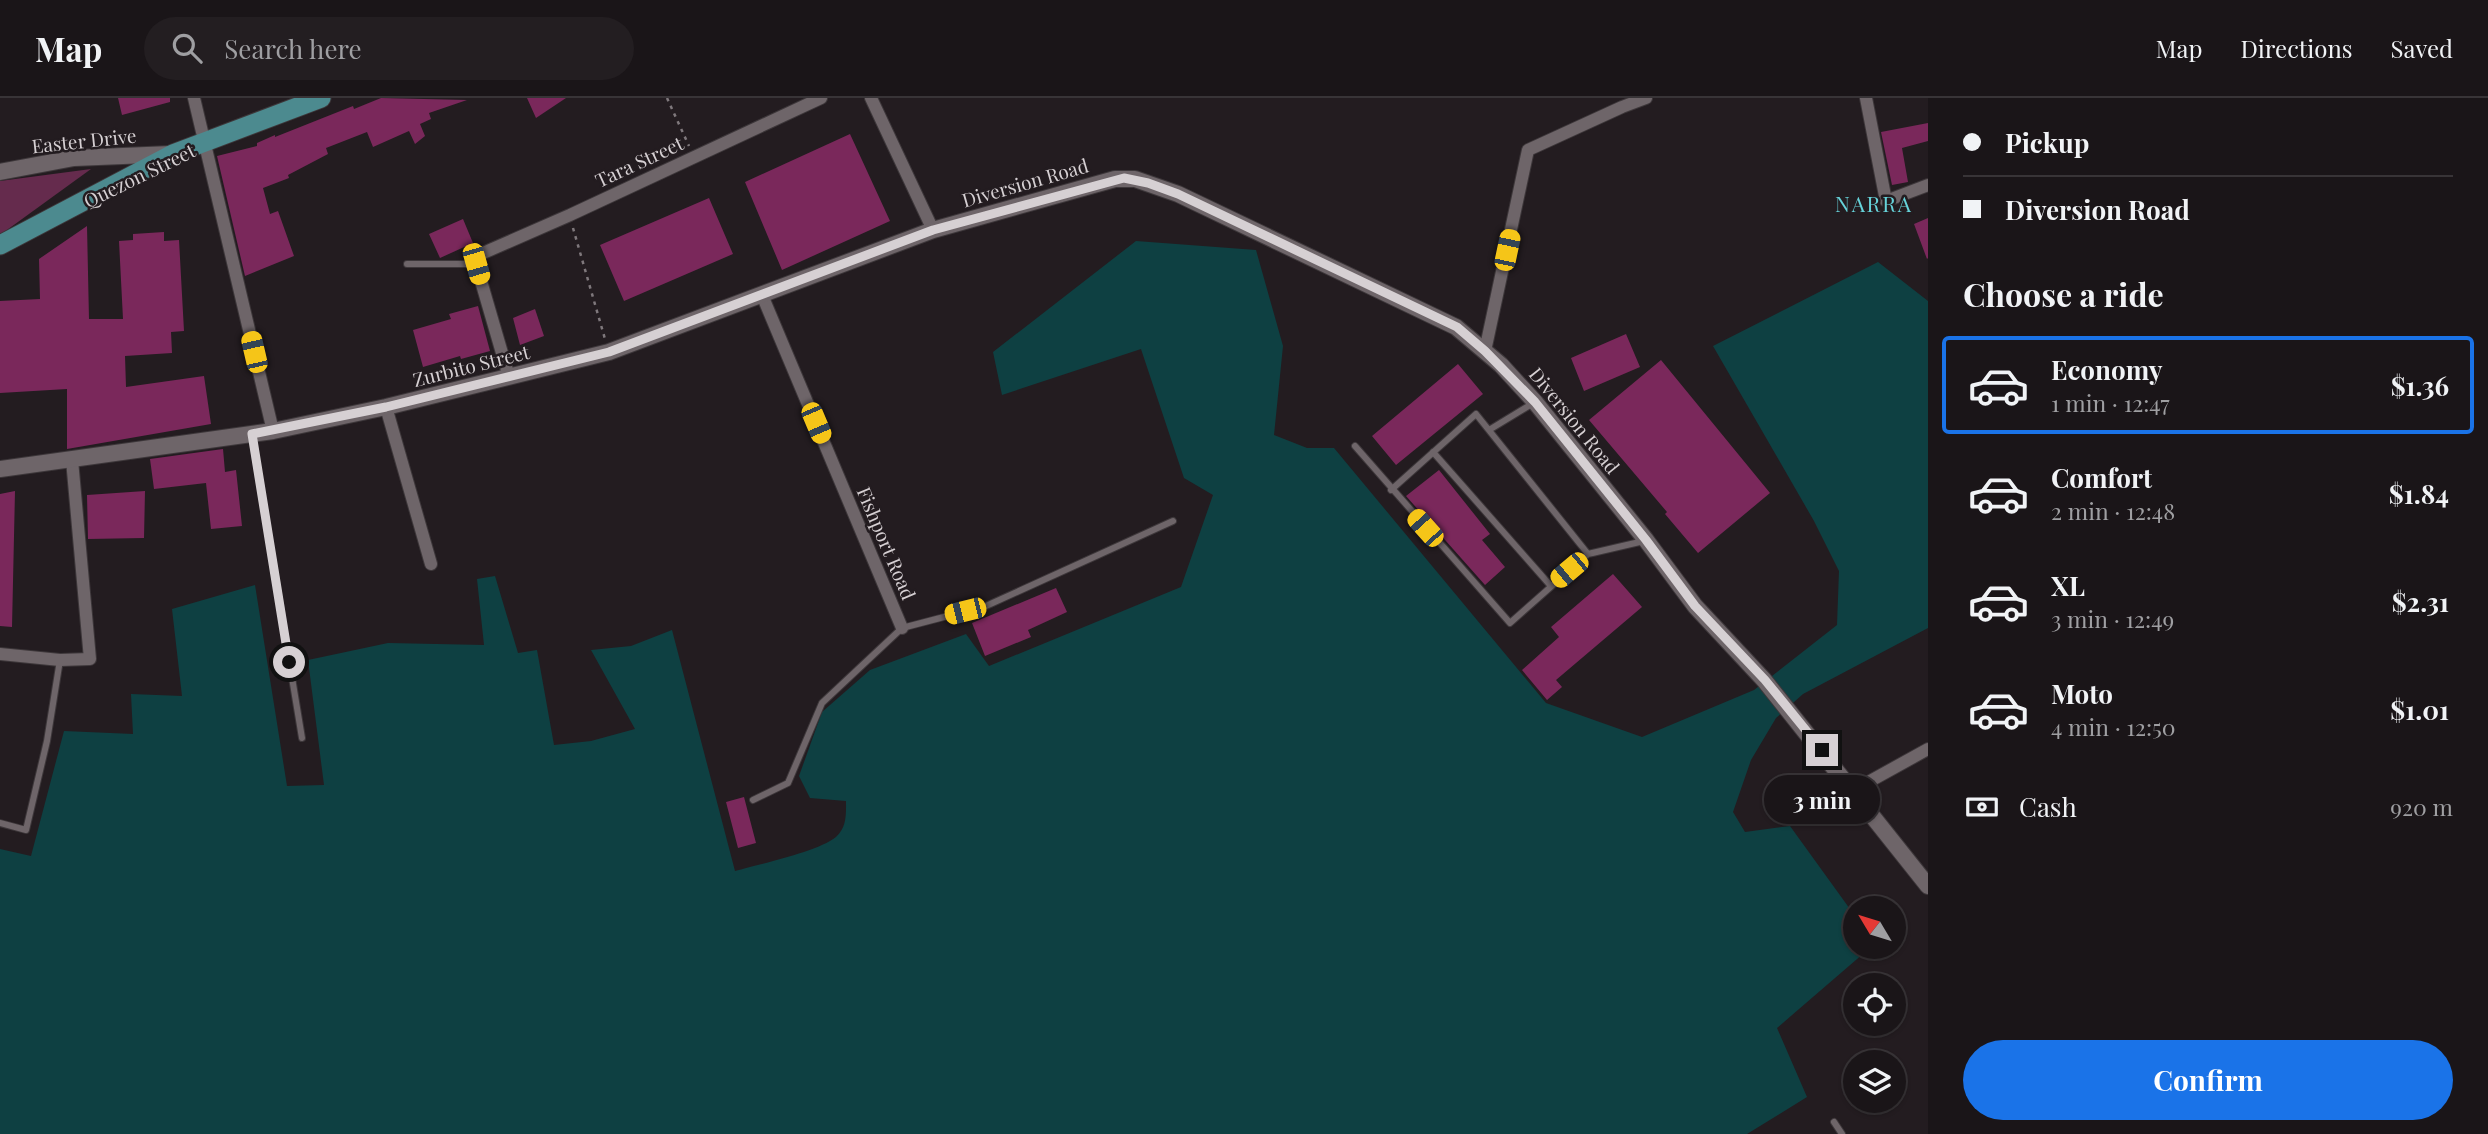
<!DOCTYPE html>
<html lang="en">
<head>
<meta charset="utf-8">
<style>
  :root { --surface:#1a1518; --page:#231e21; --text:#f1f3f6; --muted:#9f9fa2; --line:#383437; --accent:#1a73e8 }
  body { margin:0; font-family:"Playfair Display",serif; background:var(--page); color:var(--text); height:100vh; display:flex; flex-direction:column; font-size:26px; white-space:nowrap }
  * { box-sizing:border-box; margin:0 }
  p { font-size:23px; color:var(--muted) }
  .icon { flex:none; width:38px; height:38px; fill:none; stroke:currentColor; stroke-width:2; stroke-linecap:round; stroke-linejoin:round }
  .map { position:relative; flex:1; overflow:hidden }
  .details { display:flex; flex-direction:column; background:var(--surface); width:560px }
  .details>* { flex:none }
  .guide { display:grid; align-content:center; height:154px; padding:0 35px; background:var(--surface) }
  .needle { width:46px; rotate:308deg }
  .buttons { position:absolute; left:1843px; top:798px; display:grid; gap:14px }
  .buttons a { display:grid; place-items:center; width:63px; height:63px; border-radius:50%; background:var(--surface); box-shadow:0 2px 5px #0004,0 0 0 2px var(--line); font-size:35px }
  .end { position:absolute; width:32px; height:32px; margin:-16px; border:9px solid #d6d0d3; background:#111; box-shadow:0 0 0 4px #111 }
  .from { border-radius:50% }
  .bubble { position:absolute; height:49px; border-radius:24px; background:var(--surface); box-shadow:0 2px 5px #0004,0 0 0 2px var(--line); font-size:23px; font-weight:700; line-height:49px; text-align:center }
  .car { position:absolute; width:21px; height:42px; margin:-21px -10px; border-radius:9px; box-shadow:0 0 5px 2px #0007; background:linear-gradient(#f5c518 24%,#345 0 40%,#f5c518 0 76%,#345 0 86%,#f5c518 0) }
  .guide b { display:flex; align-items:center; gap:24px; height:66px; font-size:26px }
  .guide b+b { border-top:2px solid var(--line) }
  .guide i { width:18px; height:18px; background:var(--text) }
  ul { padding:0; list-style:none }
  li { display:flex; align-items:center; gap:21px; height:98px; margin:0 14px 10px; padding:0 21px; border:4px solid transparent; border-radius:7px }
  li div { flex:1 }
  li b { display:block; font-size:26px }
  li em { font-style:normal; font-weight:700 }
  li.active { border-color:var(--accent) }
  li>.icon { width:63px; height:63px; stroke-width:1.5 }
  h2 { padding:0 35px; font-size:32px; line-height:84px }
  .pay { display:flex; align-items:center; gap:18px; height:77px; padding:0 35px; font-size:26px }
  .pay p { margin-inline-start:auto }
  .primary-button { display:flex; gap:14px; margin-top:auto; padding:14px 35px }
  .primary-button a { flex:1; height:80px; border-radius:42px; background:var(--accent); color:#fff; font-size:28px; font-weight:700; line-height:80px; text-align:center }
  header { display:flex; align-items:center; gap:42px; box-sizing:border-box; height:98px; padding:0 35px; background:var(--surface); border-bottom:2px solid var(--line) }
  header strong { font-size:33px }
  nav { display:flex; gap:38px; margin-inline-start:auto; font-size:24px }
  .search { width:490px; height:63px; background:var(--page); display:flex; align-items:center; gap:18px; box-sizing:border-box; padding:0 24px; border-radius:38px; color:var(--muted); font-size:26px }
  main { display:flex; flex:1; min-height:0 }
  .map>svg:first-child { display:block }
  .green { fill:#652b4d }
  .water { fill:#0e4042 }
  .building { fill:#7a285b }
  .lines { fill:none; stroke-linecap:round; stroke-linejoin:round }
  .service-casing { stroke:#3d373a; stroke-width:8 }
  .minor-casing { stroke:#3d373a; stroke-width:14 }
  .tertiary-casing { stroke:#3d373a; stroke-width:18 }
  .primary-casing { stroke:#3d373a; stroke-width:21 }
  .path { stroke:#7f787c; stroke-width:2.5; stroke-dasharray:3.5 5; stroke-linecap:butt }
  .service { stroke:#6e6569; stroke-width:6 }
  .minor { stroke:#6e6569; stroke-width:12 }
  .tertiary { stroke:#6e6569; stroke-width:16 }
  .primary { stroke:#4c8a8f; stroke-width:19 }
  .route { stroke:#d6d0d3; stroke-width:9 }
  .labels { text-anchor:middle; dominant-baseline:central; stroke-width:5; stroke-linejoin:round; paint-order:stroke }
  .street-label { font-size:19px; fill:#d6d0d3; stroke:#231c20 }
  .neighbourhood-label { font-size:21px; letter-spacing:2px; fill:#66d2d9; stroke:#231c20 }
</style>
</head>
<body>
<header>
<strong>Map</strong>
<div class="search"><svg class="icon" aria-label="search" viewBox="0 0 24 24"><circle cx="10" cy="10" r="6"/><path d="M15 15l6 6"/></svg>Search here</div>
<nav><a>Map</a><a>Directions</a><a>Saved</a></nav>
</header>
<main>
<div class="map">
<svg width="1928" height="1036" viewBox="0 0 1928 1036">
  <rect width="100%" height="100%" fill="#231c20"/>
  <!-- green -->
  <path class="green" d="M 91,71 L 0,137 L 0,83 Z"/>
  <!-- water -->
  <path class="water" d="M 1136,143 L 1256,152 L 1283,248 L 1274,337 L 1307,350 L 1334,350 L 1546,605 L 1642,639 L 1754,592 L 1837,527 L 1839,473 L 1814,423 L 1713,248 L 1878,164 L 1928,203 L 1928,530 L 1803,596 L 1776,620 L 1751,662 L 1733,714 L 1745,734 L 1790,728 L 1855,818 L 1855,849 L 1871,849 L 1777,930 L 1807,999 L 1747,1036 L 0,1036 L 0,751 L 31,758 L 64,633 L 133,636 L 131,596 L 182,598 L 172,511 L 255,487 L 287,688 L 324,687 L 308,562 L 388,545 L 484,547 L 477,481 L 495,478 L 518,555 L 537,552 L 554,647 L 591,643 L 635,631 L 591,552 L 631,548 L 672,532 L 735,773 C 760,766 817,754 836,739 C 847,729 846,716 846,703 L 810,700 L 799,678 L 822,614 L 870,572 L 966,536 L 989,568 L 1181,489 L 1213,397 L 1184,380 L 1141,251 L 1002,297 L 993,254 Z"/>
  <!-- building -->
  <path class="building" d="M 118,0 L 170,0 L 170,4 L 122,17 Z
    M 381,0 L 467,2 L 429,15 L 431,21 L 420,26 L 425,38 L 415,46 L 409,33 L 373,49 L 367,34 L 326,50 L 328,56 L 288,77 L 289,80 L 263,90 L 270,116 L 278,113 L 294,158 L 245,178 L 217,58 L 257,48 L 257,45 L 275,37 L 275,39 L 353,8 L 354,11 Z
    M 527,0 L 566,0 L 536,20 Z
    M 1928,25 L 1928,43 L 1902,50 L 1908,84 L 1892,87 L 1881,34 Z
    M 850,36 L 890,123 L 782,172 L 745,84 Z
    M 709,100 L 733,156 L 624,203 L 600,147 Z
    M 1928,120 L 1928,160 L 1927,161 L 1914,126 Z
    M 463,121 L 473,145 L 440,160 L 429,136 Z
    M 87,128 L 89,221 L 123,221 L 119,143 L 133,142 L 133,136 L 164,134 L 164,143 L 179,142 L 184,233 L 171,234 L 172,255 L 125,258 L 126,289 L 204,278 L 211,326 L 67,351 L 67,291 L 0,295 L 0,203 L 40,201 L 39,161 Z
    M 478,208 L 490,253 L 461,261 L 460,258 L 423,269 L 413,232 L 451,221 L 449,216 Z
    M 535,211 L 544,238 L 520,247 L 513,220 Z
    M 1626,236 L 1640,269 L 1584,293 L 1571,260 Z
    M 1661,262 L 1770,395 L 1698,455 L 1665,416 L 1667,414 L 1589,322 Z
    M 1458,266 L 1483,296 L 1396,367 L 1372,338 Z
    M 223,351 L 225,374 L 236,372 L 242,428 L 211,431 L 206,385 L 154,391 L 150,361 Z
    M 1439,372 L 1490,436 L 1482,442 L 1505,469 L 1485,487 L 1406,398 Z
    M 15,393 L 12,529 L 0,528 L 0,396 Z
    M 145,393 L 144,440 L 88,441 L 87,397 Z
    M 1613,476 L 1642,509 L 1556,582 L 1562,589 L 1547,602 L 1522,572 L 1559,539 L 1551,529 Z
    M 1056,490 L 1067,514 L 1028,532 L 1031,539 L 985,558 L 972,525 Z
    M 744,699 L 756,745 L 738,750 L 726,704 Z"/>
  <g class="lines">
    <defs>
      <path id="service" d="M 407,166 L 475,166
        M 1489,332 L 1535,304
        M 252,338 L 302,640
        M 1355,348 L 1510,525 L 1588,456 L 1644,443
        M 1433,354 L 1550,487
        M 1391,392 L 1476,316 L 1588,456
        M 753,702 L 788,685 L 822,605 L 902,530 L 986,508 L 1173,423
        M 0,725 L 26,732 L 47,643 L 60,562
        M 1834,1024 L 1842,1036"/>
      <path id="minor" d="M 194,0 L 273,333
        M 871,0 L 933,132
        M 1866,0 L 1886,103 L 1928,87
        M 762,197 L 902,530
        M 1485,253 L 1528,52 L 1622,9 L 1646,0
        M 509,279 L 474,159 L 570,117 L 821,0
        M 386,309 L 431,466
        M 0,556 L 60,562 L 90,561 L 72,362
        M 1854,692 L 1928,651"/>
      <path id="tertiary" d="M 0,74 L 74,60 L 171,56
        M 0,371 L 273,333 L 386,309 L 609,254 L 933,132 L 1115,81 L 1135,81 L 1178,96 L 1456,229 L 1501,267 L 1535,304 L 1646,442 L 1695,508 L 1764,582 L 1928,788"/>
      <path id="primary" d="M 0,147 L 173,56 L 321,0"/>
    </defs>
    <!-- service casing -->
    <use href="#service" class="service-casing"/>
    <!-- minor casing -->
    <use href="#minor" class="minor-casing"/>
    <!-- tertiary casing -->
    <use href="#tertiary" class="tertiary-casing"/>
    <!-- primary casing -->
    <use href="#primary" class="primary-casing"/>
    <!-- path -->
    <path class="path" d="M 667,0 L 689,48
      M 573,130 L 605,241"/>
    <!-- service -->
    <use href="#service" class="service"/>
    <!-- minor -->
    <use href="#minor" class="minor"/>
    <!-- tertiary -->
    <use href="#tertiary" class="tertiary"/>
    <!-- primary -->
    <use href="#primary" class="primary"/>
  </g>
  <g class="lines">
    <!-- route -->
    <path class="route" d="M 289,564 L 252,336 L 386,309 L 609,254 L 933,132 L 1124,80 L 1148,85 L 1178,96 L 1457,229 L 1485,253 L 1535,304 L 1646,442 L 1695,508 L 1765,582 L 1822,652"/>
  </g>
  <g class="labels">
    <!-- street labels -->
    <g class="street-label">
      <text transform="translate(84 42) rotate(-6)">Easter Drive</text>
      <text transform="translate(639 63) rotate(-25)">Tara Street</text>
      <text transform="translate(139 77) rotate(-26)">Quezon Street</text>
      <text transform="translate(1025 84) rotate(-16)">Diversion Road</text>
      <text transform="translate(471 267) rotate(-14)">Zurbito Street</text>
      <text transform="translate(1575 322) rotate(51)">Diversion Road</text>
      <text transform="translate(887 445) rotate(67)">Fishport Road</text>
    </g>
    <!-- neighbourhood labels -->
    <g class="neighbourhood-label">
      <text x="1874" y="105">NARRA</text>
    </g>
  </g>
</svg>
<div class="buttons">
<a><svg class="needle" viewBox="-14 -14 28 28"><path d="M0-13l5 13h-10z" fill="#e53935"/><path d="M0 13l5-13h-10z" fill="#9f9fa2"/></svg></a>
<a><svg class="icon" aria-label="locate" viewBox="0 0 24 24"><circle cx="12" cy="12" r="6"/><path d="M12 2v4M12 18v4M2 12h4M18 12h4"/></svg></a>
<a><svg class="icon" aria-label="layers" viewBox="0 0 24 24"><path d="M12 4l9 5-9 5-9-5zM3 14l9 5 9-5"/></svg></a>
</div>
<i class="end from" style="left:289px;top:564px"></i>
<i class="end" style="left:1822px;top:652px"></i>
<div class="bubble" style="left:1764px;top:677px;width:116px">3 min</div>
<i class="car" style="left:1507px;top:152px;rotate:12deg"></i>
<i class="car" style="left:476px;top:166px;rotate:164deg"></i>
<i class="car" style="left:254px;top:254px;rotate:347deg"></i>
<i class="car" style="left:816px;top:325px;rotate:157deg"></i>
<i class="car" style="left:1425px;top:430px;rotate:318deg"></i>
<i class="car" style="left:1569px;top:472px;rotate:230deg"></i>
<i class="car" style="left:965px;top:513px;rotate:256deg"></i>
</div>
<section class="details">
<div class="guide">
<b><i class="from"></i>Pickup</b>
<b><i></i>Diversion Road</b>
</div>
<h2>Choose a ride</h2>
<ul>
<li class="active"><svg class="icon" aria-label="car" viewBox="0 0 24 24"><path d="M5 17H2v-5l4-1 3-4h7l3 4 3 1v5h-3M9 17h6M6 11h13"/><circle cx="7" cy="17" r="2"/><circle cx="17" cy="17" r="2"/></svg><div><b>Economy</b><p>1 min · 12:47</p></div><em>$1.36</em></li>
<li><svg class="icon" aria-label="car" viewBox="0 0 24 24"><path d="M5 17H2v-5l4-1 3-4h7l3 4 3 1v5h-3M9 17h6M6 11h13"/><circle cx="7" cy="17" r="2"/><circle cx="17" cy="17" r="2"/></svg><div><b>Comfort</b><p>2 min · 12:48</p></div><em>$1.84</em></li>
<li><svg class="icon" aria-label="car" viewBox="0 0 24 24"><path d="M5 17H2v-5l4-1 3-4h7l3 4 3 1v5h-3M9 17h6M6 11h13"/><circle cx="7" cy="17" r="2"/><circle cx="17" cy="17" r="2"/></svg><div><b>XL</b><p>3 min · 12:49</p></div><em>$2.31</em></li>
<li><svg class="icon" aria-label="car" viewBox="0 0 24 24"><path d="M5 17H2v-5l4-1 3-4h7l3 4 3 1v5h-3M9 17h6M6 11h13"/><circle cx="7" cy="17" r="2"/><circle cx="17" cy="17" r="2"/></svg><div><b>Moto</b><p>4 min · 12:50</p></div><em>$1.01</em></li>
</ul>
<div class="pay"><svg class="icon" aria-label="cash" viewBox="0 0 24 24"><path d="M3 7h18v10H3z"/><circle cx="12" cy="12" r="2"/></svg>Cash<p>920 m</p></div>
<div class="primary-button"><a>Confirm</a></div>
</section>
</main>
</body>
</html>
